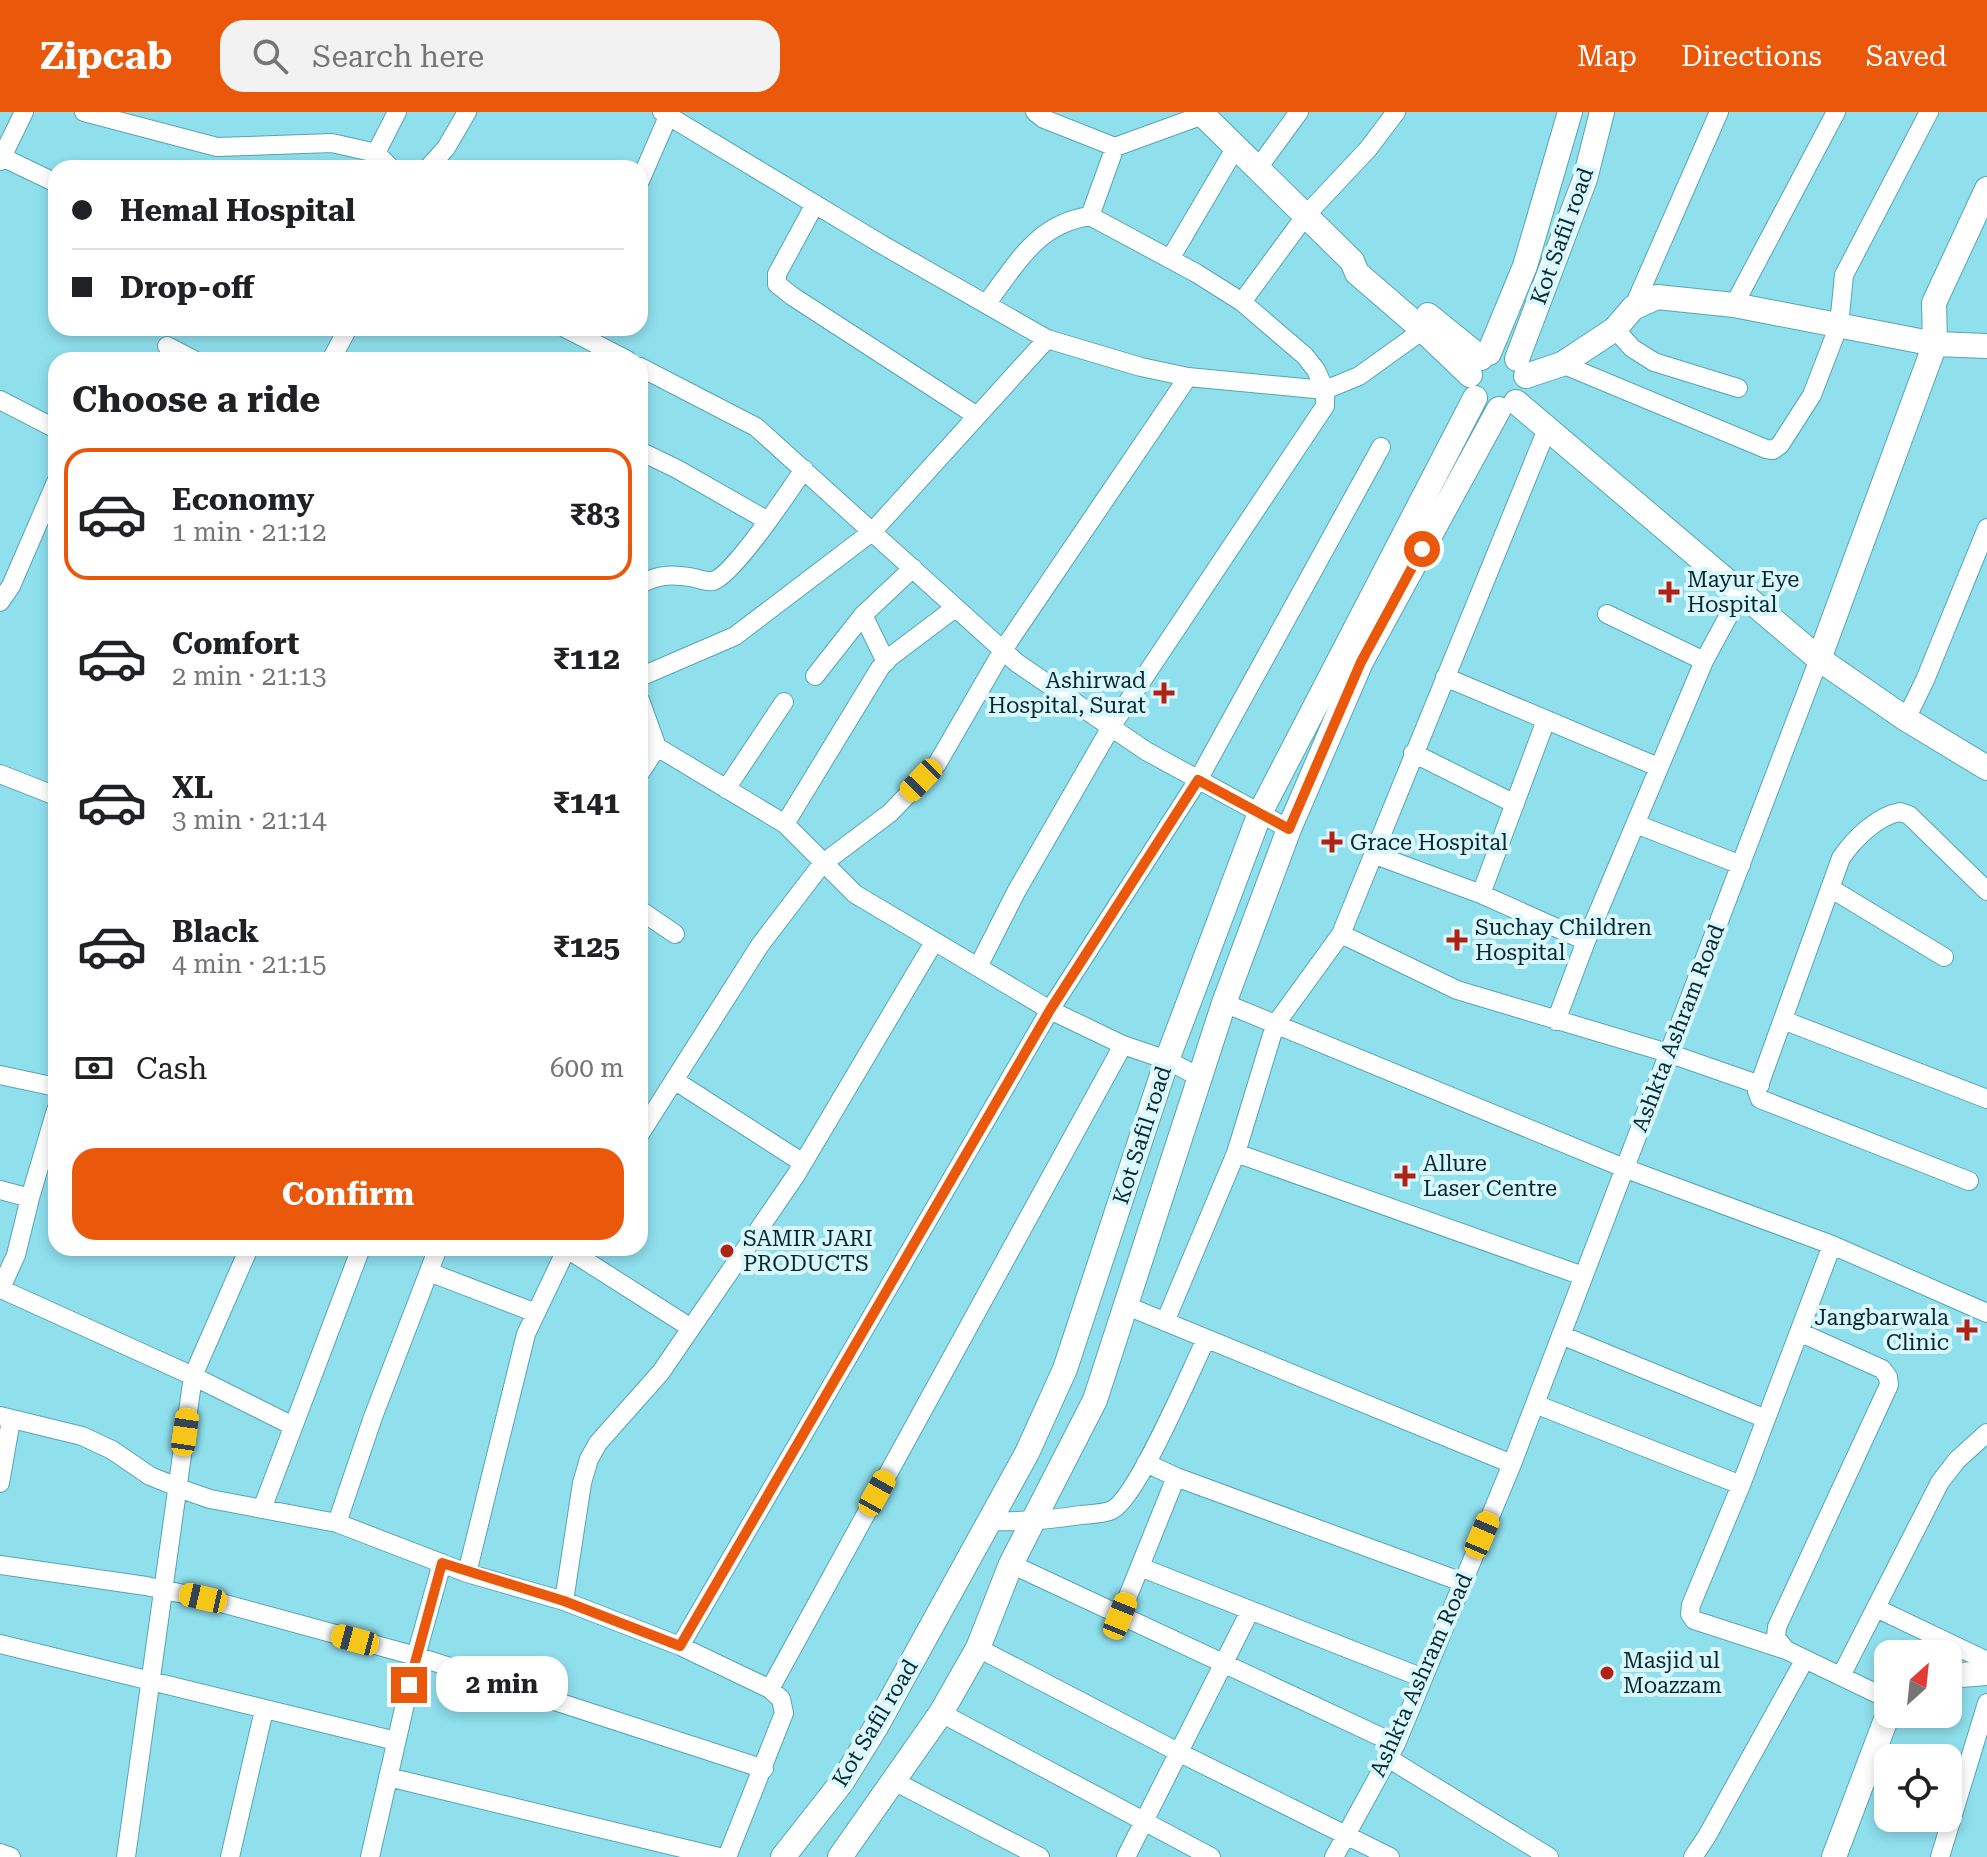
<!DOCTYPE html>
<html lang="en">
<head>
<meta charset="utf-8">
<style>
  :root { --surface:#fff; --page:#f2f2f2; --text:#202124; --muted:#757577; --line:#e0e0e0; --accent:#ea580c }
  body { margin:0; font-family:"Roboto Serif",serif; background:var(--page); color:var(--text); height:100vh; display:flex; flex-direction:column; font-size:30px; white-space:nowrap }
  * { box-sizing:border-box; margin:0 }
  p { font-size:26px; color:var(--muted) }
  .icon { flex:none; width:44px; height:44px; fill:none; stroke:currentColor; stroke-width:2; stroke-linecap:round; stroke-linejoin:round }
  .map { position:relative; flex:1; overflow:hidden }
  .side { position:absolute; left:48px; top:240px; width:600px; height:904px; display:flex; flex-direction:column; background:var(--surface); border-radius:24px; box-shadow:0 4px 12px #0003 }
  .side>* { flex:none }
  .guide { position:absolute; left:48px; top:48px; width:600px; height:176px; border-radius:24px; box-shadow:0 4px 12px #0003; display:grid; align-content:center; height:176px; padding:0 24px; background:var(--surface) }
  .needle { width:52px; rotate:27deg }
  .buttons { position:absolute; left:1874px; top:1528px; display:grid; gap:16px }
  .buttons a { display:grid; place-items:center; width:88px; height:88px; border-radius:16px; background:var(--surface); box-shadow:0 4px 12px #0003; font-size:40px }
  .end { position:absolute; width:36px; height:36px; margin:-18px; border:10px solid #ea580c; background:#fff; box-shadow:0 0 0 4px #fff }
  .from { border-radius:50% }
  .bubble { position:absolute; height:56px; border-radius:24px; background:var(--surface); box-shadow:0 4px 12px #0003; font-size:26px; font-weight:700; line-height:56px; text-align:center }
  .car { position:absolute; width:24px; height:48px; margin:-24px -12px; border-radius:10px; box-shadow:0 0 6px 2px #0007; background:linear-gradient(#f5c518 24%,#345 0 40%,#f5c518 0 76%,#345 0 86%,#f5c518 0) }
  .guide b { display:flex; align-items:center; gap:28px; height:76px; font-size:30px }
  .guide b+b { border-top:2px solid var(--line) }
  .guide i { width:20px; height:20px; background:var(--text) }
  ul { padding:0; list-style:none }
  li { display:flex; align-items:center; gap:24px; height:132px; margin:0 16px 12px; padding:0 8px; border:4px solid transparent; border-radius:24px }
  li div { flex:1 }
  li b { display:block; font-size:30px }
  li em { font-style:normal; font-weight:700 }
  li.active { border-color:var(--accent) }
  li>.icon { width:72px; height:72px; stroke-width:1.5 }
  h2 { padding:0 24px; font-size:36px; line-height:96px }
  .pay { display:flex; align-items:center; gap:20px; height:88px; padding:0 24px; font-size:30px }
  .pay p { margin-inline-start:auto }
  .primary-button { display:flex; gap:16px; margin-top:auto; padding:16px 24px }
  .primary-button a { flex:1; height:92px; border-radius:24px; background:var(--accent); color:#fff; font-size:32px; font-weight:700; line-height:92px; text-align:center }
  header { display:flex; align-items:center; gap:48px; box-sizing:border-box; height:112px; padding:0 40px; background:var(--accent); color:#fff }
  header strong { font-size:38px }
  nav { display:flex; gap:44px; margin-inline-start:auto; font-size:28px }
  .search { width:560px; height:72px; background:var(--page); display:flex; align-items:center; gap:20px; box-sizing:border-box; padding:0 28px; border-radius:24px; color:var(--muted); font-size:30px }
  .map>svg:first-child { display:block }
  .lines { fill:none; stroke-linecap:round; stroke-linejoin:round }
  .street-casing { stroke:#56a5b3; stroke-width:20 }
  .secondary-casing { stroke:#56a5b3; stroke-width:26 }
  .street { stroke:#fff; stroke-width:18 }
  .secondary { stroke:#fff; stroke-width:24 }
  .route { stroke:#ea580c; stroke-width:10 }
  .poi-dot { fill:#b02213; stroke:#d9f7fd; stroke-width:3 }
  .labels { text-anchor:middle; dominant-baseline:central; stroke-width:8; stroke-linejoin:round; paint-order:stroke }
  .street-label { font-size:22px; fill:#06292f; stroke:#d9f7fd }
  .poi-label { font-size:22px; fill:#06292f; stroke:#d9f7fd; text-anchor:start }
</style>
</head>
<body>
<header>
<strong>Zipcab</strong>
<div class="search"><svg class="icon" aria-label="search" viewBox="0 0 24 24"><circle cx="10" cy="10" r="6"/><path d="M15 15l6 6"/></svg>Search here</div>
<nav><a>Map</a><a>Directions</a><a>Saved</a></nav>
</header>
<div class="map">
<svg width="1987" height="1745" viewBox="0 0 1987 1745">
  <rect width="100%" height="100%" fill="#8fdfed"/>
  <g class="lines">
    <defs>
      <path id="street" d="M 84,0 L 217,35 L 332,31 L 376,41 L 391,56
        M 662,0 L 881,132 L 1047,227
        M 1035,0 L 1044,7 L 1115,35 L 1203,3
        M 376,41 L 397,0
        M 2,45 L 56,71
        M 0,49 L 24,0
        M 428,56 L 446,36 L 467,0
        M 1258,56 L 1299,0
        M 640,69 L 670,0
        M 815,92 L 777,162 L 777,172 L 792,184 L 977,304
        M 1090,104 L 1115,35
        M 1170,147 L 1236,35
        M 1242,190 L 1306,103 L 1368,37 L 1396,0
        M 1734,193 L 1836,0
        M 1633,196 L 1719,0
        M 565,216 L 627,248
        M 1615,217 L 1632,236 L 1654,250 L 1738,276
        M 167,234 L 194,248
        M 331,248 L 348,216
        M 1562,252 L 1766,337 L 1773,338 L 1780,333 L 1812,283 L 1839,213 L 1844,163 L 1929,0
        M 640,255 L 756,315 L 1017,551 L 1146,639 L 1289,717
        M 0,288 L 56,317
        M 646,342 L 677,357 L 768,409
        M 640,472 C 660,462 673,462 695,466 C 701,468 707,470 713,469 C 733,464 790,378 804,357
        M 0,490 L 11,474 L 56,370
        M 1607,502 L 1704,549
        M 863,503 L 886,550
        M 815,564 L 863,503 L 913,456
        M 640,565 L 735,524 L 873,419 L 1047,227 L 1141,255 L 1188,265 L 1325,278 L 1359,264 L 1423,218
        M 1445,565 L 1658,655
        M 640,588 L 657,635 L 785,712 L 855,782 L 1050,898 L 1123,933 L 1167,948 L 1199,965
        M 1906,607 L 1925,568 L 1987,416
        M 1413,641 L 1515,692
        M 640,661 L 657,635
        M 0,662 L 56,684
        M 726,677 L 784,590
        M 785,712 L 880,556 L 890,545 L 955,496
        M 1636,712 L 1741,753
        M 1373,742 L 1481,782 L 1586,829
        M 1830,776 L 1944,845
        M 1481,782 L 1546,608
        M 640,798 L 675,822
        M 1341,822 L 1457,878 L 1668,941 L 1760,973
        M 978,855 L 1016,780 L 1111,615 L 1325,294 L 1325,278 L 1316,258 L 1305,244 L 1242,190 L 1196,161 L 1090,104 C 1036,112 1017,152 986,192
        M 1224,891 L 1624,1056 L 1832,1133 L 1987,1201
        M 1783,908 L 1987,987
        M 1556,909 L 1586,829 L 1704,549 L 1742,479
        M 0,963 L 56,975
        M 674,968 L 803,1051
        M 640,1022 L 760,833 L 822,752 L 890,701 L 937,652 L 1003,538 L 1188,265
        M 1236,1041 L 1583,1164
        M 1969,1069 L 1760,987 L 1757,979 L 1841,746 C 1854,727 1877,704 1900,700 L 1909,703 L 1987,779
        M 0,1078 L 30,1086
        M 567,1137 L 691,1216
        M 429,1160 L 536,1201
        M 1,1177 L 193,1264 L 293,1314
        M 0,1178 L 16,1143 L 30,1086 L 56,998
        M 1127,1194 L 1512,1352
        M 1165,1210 L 1236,1041 L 1275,913 L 1341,822 L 1547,317
        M 1799,1220 L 1882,1257 L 1888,1265 L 1889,1273 L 1777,1515 L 1776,1526 L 1786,1538 L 1888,1587
        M 1561,1223 L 1766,1307
        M 1535,1292 L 1741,1373
        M 0,1304 L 82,1324 L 112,1338 L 150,1364 L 187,1379 L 210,1387 L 337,1411 L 467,1461 L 564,1489 L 680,1534 L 770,1577 L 781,1587 L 784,1601 L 727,1745
        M 1146,1351 L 1176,1365 L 1462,1470
        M 0,1371 L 11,1308
        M 262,1397 L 361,1136
        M 990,1409 C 1021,1410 1050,1408 1081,1403 C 1091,1402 1103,1402 1112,1398 C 1137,1386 1191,1258 1206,1227
        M 337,1411 L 373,1305 L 438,1136
        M 1011,1452 L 1396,1632
        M 0,1453 L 146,1474 L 203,1486 L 416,1544 L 764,1657
        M 1140,1455 L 1423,1566
        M 467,1461 L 526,1222 L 567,1136
        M 564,1489 L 582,1371 L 589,1347 L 598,1331 L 661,1260 L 796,1063 L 934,830
        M 1876,1496 L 1987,1549
        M 1120,1504 L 1176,1365
        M 0,1532 L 396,1629
        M 680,1534 L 1050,898 L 1198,668 L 1381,335
        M 978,1536 L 1178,1640 L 1390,1745
        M 1786,1538 L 1694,1508 L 1690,1502 L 1691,1493 L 1741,1373 L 1832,1133
        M 1841,1564 L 1940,1370 L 1957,1348 L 1987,1321
        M 770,1577 L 1123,933
        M 941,1601 L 1211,1745
        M 1388,1646 L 1549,1745
        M 388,1665 L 719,1745
        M 892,1668 L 1040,1745
        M 0,1741 L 11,1745
        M 126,1745 L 193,1264 L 249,1136
        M 230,1745 L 264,1598
        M 370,1745 L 416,1544 L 442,1451
        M 1126,1745 L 1250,1499
        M 1334,1745 L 1396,1632 L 1512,1352 L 1819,547
        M 1693,1745 L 1707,1724 L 1805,1547
        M 1940,1745 L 1987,1591"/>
      <path id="secondary" d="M 1200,0 L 1352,149 L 1357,161 L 1423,218 L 1470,263
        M 1428,203 L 1481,246
        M 1489,241 L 1525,154 L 1570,0
        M 1517,247 L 1585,67 L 1602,0
        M 1526,264 L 1562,252 L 1615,217 L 1633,196 L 1657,185 L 1734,193 L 1935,232 L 1987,234
        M 1516,290 L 1819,547 L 1906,607 L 1987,656
        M 1819,547 L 1935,232 L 1934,191 L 1987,77
        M 1948,1564 L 1987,1561
        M 783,1745 L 842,1670 L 876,1615 L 1027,1341 L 1065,1257 L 1167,948 L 1260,701 L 1475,286
        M 840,1745 L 941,1601 L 978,1536 L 1011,1452 L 1095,1288 L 1224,891 L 1289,717 L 1361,550 L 1499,297
        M 1834,1745 L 1888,1602"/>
    </defs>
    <!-- street casing -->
    <use href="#street" class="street-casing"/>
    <!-- secondary casing -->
    <use href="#secondary" class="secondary-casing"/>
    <!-- street -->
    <use href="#street" class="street"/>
    <!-- secondary -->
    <use href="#secondary" class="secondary"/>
  </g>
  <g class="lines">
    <!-- route -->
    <path class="route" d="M 409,1573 L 442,1451 L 564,1489 L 680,1534 L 1050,898 L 1198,668 L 1289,717 L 1361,550 L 1422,437"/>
  </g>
  <!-- markers -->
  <g class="poi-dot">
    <path d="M1665 468h8v8h8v8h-8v8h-8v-8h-8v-8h8z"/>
    <path d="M1160 569h8v8h8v8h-8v8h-8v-8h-8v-8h8z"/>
    <path d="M1328 718h8v8h8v8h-8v8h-8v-8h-8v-8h8z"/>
    <path d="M1453 816h8v8h8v8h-8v8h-8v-8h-8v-8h8z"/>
    <path d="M1401 1052h8v8h8v8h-8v8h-8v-8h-8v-8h8z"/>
    <circle cx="727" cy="1139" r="8"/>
    <path d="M1963 1206h8v8h8v8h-8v8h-8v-8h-8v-8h8z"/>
    <circle cx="1607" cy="1561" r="8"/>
  </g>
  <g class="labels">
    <!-- street labels -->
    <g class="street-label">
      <text transform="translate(1562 124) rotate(-70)">Kot Safil road</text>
      <text transform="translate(1678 916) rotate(-69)">Ashkta Ashram Road</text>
      <text transform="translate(1142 1023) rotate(-72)">Kot Safil road</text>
      <text transform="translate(1421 1563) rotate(-66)">Ashkta Ashram Road</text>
      <text transform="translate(875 1611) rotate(-59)">Kot Safil road</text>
    </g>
    <!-- poi labels -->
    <g class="poi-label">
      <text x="1687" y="467">Mayur Eye<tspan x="1687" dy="25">Hospital</tspan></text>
      <text x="1146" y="568" text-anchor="end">Ashirwad<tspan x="1146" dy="25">Hospital, Surat</tspan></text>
      <text x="1350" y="730">Grace Hospital</text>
      <text x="1475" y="815">Suchay Children<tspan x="1475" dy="25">Hospital</tspan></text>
      <text x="1423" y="1051">Allure<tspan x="1423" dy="25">Laser Centre</tspan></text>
      <text x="743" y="1126">SAMIR JARI<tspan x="743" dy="25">PRODUCTS</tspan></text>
      <text x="1949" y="1205" text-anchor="end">Jangbarwala<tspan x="1949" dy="25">Clinic</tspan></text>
      <text x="1623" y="1548">Masjid ul<tspan x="1623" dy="25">Moazzam</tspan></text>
    </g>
  </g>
</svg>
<div class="buttons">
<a><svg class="needle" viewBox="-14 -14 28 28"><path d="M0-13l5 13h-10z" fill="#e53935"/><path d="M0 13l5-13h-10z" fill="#757577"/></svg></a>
<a><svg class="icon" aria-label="locate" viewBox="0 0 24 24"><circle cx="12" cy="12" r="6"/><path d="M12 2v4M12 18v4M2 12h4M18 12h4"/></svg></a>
</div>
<i class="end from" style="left:1422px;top:437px"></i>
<i class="end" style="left:409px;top:1573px"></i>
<div class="bubble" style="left:436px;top:1544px;width:132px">2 min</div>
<i class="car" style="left:921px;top:668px;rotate:224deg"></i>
<i class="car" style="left:185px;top:1320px;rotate:8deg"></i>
<i class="car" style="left:877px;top:1381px;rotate:29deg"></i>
<i class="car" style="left:1482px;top:1423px;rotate:23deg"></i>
<i class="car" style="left:203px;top:1486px;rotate:283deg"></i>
<i class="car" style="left:1120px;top:1504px;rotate:22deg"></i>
<i class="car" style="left:355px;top:1528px;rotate:285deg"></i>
<div class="guide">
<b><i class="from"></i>Hemal Hospital</b>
<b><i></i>Drop-off</b>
</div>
<section class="side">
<h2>Choose a ride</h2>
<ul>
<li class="active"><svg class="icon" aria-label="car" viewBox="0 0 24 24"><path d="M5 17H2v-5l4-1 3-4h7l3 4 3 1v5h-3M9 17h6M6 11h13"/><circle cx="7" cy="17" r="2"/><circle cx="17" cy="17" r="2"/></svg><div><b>Economy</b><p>1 min · 21:12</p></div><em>₹83</em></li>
<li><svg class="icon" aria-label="car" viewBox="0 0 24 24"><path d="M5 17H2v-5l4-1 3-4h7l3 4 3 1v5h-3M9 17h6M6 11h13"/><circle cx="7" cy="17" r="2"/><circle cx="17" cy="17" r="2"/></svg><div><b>Comfort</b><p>2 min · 21:13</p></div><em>₹112</em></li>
<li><svg class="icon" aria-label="car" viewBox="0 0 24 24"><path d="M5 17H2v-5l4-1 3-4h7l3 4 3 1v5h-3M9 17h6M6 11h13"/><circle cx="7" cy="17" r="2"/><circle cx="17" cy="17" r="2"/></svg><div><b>XL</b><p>3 min · 21:14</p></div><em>₹141</em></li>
<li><svg class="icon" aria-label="car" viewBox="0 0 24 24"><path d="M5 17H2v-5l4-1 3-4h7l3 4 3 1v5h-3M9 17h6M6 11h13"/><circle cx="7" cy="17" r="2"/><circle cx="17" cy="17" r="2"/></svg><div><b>Black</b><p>4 min · 21:15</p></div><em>₹125</em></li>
</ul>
<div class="pay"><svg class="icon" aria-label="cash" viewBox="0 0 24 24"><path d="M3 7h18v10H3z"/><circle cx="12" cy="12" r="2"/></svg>Cash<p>600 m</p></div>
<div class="primary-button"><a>Confirm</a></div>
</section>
</div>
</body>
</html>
